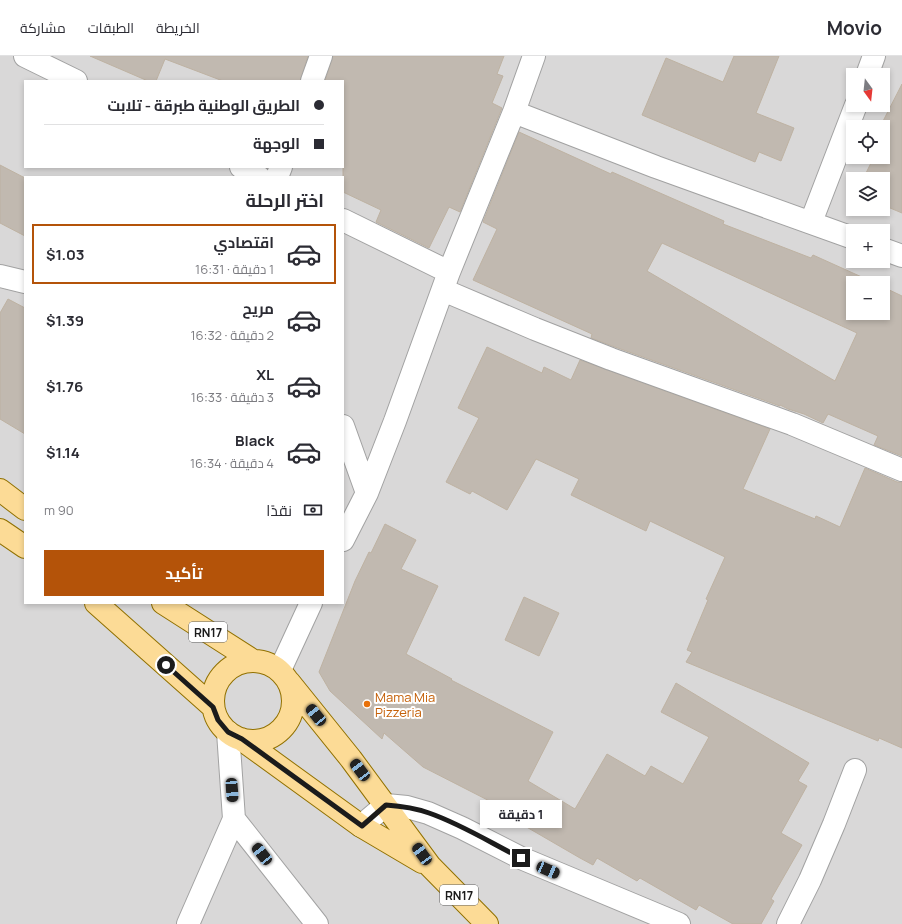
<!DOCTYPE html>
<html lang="ar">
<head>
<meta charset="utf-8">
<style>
  :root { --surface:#fff; --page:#f2f2f3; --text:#2b2b33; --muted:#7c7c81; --line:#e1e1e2; --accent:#b45309 }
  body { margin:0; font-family:Manrope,Cairo,sans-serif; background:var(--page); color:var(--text); direction:rtl; height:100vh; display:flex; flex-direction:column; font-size:15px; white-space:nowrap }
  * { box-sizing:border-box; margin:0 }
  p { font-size:13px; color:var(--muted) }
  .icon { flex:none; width:22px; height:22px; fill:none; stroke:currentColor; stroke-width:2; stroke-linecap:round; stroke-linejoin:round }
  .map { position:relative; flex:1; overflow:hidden; direction:ltr }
  .drawer { position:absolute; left:24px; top:120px; width:320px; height:428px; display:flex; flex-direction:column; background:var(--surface); border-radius:0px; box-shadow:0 2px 6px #0003; direction:rtl }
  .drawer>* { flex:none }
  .top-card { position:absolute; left:24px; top:24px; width:320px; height:88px; border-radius:0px; box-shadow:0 2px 6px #0003; direction:rtl; display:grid; align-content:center; height:88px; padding:0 20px; background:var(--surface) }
  .needle { width:26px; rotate:165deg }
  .tools { position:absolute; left:846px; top:12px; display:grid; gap:8px }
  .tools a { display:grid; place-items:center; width:44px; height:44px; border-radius:0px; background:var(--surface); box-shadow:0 2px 6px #0003; font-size:20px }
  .end { position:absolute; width:18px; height:18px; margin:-9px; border:5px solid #1b1b1b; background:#fff; box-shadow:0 0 0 2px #fff }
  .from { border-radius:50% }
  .bubble { position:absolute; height:28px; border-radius:0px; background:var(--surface); box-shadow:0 2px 6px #0003; font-size:13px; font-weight:700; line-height:28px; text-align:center; direction:rtl }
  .car { position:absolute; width:12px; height:24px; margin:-12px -6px; border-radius:5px; box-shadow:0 0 3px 1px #0007; background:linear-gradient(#222 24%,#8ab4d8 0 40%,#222 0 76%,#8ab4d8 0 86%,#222 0) }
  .top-card b { display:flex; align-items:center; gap:14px; height:38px; font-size:15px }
  .top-card b+b { border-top:1px solid var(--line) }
  .top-card i { width:10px; height:10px; background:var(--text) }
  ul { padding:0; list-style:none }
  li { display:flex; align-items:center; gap:12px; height:60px; margin:0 8px 6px; padding:0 12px; border:2px solid transparent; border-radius:0px }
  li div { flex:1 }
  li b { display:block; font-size:15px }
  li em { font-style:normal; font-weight:700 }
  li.selected { border-color:var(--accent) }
  li>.icon { width:36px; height:36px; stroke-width:1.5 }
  h2 { padding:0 20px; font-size:18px; line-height:48px }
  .pay { display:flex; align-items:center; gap:10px; height:44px; padding:0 20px; font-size:15px }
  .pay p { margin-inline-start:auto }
  .cta { display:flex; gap:8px; margin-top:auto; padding:8px 20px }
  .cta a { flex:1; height:46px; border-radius:0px; background:var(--accent); color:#fff; font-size:16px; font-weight:700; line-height:46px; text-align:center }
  header { display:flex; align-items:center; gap:24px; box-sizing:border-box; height:56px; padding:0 20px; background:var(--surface); border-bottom:1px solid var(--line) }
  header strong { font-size:19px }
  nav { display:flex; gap:22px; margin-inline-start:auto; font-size:14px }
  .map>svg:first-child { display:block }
  .residential { fill:#d9d8d8; fill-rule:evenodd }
  .building { fill:#c1b9b0; stroke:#beb2a2; fill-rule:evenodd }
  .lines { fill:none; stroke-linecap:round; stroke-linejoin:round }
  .minor-casing { stroke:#a2a2a2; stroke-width:24 }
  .major-casing { stroke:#917100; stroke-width:24 }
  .minor { stroke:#fff; stroke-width:22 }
  .major { stroke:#fcdb96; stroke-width:22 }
  .route { stroke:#1b1b1b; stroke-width:5 }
  .food-dot { fill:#e8710a; stroke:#fff; stroke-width:1.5 }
  .labels { text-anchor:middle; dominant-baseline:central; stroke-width:4; stroke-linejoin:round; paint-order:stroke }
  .shield { fill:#fff; stroke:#5f5f5f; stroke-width:1 }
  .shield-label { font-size:12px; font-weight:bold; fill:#1b1b1b }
  .food-label { font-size:13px; fill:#c56008; stroke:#fff; text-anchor:start }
</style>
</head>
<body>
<header>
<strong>Movio</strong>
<nav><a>الخريطة</a><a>الطبقات</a><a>مشاركة</a></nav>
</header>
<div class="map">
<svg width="902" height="868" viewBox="0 0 902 868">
  <rect width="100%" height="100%" fill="#edeae0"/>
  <!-- residential -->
  <path class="residential" d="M 0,0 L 902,0 L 902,868 L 0,868 ZM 853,19 L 883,19 L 883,49 L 853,49 ZM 25,25 L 343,25 L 343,111 L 25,111 ZM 853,71 L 883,71 L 883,101 L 853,101 ZM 25,121 L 343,121 L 343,547 L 25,547 ZM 853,123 L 883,123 L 883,153 L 853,153 ZM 853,175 L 883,175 L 883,205 L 853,205 ZM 853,227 L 883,227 L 883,257 L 853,257 Z"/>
  <!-- building -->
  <path class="building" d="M 90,0 L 308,0 L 300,25 L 223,25 L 165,3 L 156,25 L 148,25 Z
    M 333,0 L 504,0 L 497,18 L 503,20 L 492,47 L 502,52 L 460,156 L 449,151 L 429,192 L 376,166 L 381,154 L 343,136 L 343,25 L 325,25 Z
    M 734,0 L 779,0 L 756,57 L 794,72 L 781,105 L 759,96 L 755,106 L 642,59 L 666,2 L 723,26 Z
    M 902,28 L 902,157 L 883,149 L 883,123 L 863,123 L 874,101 L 883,101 L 883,71 L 880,71 Z
    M 519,76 L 611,118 L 612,116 L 724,165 L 723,168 L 811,202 L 813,199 L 875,227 L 853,227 L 853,257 L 883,257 L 883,231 L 902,240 L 902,400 L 874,389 L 878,380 L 828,358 L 823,367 L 804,358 L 788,353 L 780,349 L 780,350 L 615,291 L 591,282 L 592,278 L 473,224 L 497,173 L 483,166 ZM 662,187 L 857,277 L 835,325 L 647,215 Z
    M 0,109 L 25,122 L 25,180 L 0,167 Z
    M 8,243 L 25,252 L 25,378 L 0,363 L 0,257 Z
    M 487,291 L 542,317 L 544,311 L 571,324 L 580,304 L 770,373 L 743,433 L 815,463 L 816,460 L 840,471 L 865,412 L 897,426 L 902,426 L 902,692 L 879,682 L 878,685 L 686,606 L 692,596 L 687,594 L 708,544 L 706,543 L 725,501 L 650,465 L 646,475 L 571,439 L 579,423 L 536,403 L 507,454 L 472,435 L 470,438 L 446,426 L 479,362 L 458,352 Z
    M 385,468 L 416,484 L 401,513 L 438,530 L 406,598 L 452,623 L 451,624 L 553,676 L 528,725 L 575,753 L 607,698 L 645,720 L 651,710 L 683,728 L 709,681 L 661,656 L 676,627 L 809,707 L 798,725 L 807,730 L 781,777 L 802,789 L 771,843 L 774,845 L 761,868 L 733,868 L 699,849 L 696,854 L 640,822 L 637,825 L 597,802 L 593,809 L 580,802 L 511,762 L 513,757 L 423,711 L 384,677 L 382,683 L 330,635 L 319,616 L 355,525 L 369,496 L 371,497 Z
    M 524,541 L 559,557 L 539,600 L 505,584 Z"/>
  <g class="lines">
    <defs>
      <path id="minor" d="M 25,0 L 76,25
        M 867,19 L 874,0
        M 312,25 L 321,0
        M 514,56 L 656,111 L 853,182
        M 241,111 L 259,121
        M 277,121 L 281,111
        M 343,164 L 449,216
        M 811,166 L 856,49
        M 883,193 L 902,200
        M 0,220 L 25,226
        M 443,234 L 535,273 L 611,303 L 792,368 L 902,414
        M 343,370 L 367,437
        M 343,484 L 367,437 L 395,365 L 449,216 L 514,56 L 534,0
        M 280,614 L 311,547
        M 234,763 L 317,868
        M 361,770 L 386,749 L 407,751 L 428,757 L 462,772 L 521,802 L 679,868
        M 188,868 L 234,763 L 228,676
        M 788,868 L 810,824 L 834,768 L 855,714"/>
      <path id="major" d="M 0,434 L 25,453
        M 0,474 L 25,491
        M 96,547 L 213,651
        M 163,547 L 252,604
        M213 645a40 40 0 1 1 80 0a40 40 0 1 1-80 0Z
        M 289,626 L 351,703 L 430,810 L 487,868
        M 241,683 L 361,770 L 422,806"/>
    </defs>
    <!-- minor casing -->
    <use href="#minor" class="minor-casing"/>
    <!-- major casing -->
    <use href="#major" class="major-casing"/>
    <!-- minor -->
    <use href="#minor" class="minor"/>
    <!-- major -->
    <use href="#major" class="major"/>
  </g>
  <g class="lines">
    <!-- route -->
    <path class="route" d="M 166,609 L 213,651 L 218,664 L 228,676 L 242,683 L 362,770 L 386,749 C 400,750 415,752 429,757 C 461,768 491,787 521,802"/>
  </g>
  <!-- markers -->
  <circle class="food-dot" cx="367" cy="648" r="4"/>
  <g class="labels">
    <!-- shield labels -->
    <g class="shield">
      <rect x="189" y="566" width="38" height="20" rx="3"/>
      <rect x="440" y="829" width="38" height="20" rx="3"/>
    </g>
    <g class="shield-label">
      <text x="208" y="576">RN17</text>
      <text x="459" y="839">RN17</text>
    </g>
    <!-- food labels -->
    <g class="food-label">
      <text x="375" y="641">Mama Mia<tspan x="375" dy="15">Pizzeria</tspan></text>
    </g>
  </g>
</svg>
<div class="tools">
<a><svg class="needle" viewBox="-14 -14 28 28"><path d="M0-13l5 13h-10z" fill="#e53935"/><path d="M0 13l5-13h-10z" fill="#7c7c81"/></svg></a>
<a><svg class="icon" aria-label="locate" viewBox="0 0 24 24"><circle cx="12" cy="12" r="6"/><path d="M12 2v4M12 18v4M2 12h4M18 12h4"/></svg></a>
<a><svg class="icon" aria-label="layers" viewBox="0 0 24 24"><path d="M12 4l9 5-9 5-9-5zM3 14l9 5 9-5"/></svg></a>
<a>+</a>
<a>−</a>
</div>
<i class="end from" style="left:166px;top:609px"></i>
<i class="end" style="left:521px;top:802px"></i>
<div class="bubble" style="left:480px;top:744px;width:82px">1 دقيقة</div>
<i class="car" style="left:316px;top:659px;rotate:321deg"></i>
<i class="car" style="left:360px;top:714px;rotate:323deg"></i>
<i class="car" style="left:232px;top:734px;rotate:176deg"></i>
<i class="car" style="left:262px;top:798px;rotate:322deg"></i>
<i class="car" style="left:422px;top:798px;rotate:324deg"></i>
<i class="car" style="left:548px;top:814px;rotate:113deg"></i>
<div class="top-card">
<b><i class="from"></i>الطريق الوطنية طبرقة - تلابت</b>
<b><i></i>الوجهة</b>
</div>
<section class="drawer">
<h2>اختر الرحلة</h2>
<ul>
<li class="selected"><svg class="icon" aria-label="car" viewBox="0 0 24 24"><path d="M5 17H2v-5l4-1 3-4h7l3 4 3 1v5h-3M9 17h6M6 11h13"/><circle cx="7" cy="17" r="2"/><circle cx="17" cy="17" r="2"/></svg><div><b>اقتصادي</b><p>1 دقيقة · 16:31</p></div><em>$1.03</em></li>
<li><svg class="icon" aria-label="car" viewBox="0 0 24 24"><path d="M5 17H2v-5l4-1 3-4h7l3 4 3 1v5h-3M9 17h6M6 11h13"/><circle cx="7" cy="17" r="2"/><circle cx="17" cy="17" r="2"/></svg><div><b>مريح</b><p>2 دقيقة · 16:32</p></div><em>$1.39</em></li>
<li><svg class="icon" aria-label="car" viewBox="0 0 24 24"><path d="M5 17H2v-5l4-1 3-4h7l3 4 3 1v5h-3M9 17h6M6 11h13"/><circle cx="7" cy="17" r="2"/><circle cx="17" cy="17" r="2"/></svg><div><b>XL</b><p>3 دقيقة · 16:33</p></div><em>$1.76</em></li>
<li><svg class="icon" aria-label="car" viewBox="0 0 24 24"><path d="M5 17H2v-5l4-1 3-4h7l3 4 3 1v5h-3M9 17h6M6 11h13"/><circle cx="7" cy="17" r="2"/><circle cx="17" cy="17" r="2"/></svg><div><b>Black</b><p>4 دقيقة · 16:34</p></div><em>$1.14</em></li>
</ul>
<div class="pay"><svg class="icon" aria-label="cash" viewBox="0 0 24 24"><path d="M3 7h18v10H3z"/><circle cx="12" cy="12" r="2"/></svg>نقدًا<p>90 m</p></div>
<div class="cta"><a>تأكيد</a></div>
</section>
</div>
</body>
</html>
